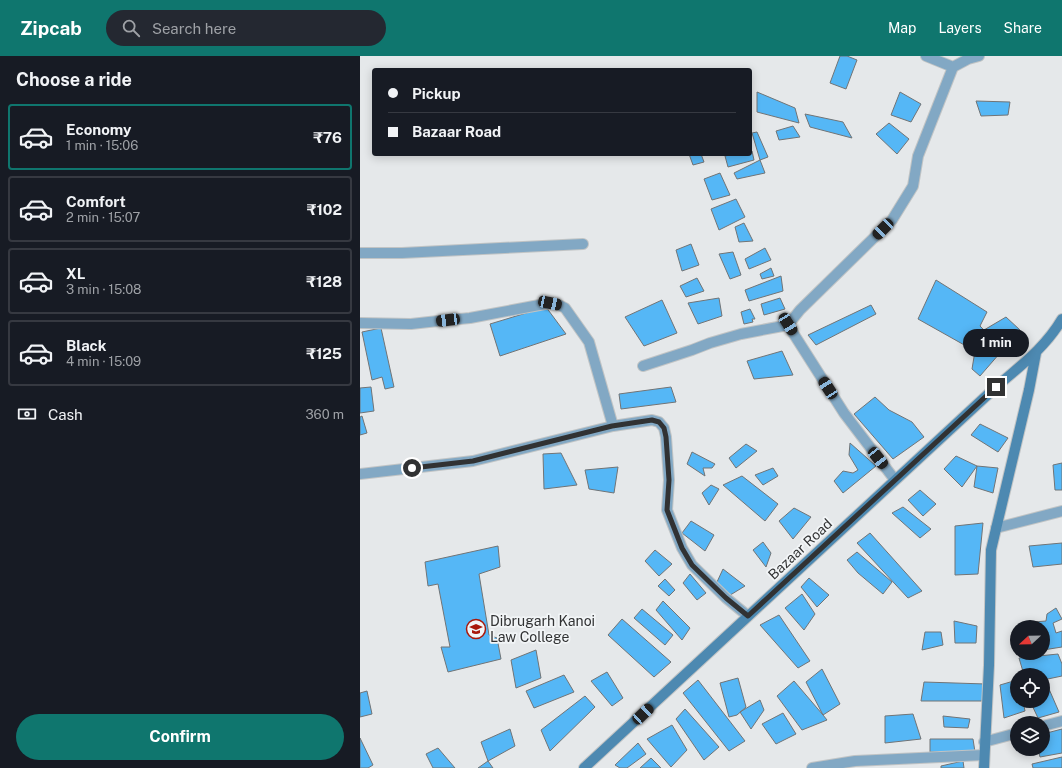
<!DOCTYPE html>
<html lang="en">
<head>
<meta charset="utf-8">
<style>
  :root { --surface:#171b24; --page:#242831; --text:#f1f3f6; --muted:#9ea1a6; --line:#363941; --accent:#0f766e }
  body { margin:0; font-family:"Public Sans",sans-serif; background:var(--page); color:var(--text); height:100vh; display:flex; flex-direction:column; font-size:15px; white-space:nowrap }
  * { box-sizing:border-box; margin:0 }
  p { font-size:13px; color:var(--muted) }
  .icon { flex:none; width:22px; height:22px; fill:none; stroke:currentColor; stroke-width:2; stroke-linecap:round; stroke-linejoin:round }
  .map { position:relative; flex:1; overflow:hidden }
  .details { display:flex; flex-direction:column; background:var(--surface); width:360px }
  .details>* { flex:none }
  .banner { position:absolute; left:12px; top:12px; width:380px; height:88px; border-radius:4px; box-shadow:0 2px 10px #0003; display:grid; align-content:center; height:88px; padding:0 16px; background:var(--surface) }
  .needle { width:26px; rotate:248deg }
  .fabs { position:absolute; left:650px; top:564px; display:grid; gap:8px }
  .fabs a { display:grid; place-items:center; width:40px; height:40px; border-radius:50%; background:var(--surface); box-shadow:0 2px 10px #0003; font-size:20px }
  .end { position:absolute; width:18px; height:18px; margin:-9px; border:5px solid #313233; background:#fff; box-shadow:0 0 0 2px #fff }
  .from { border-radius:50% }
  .bubble { position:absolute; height:28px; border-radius:14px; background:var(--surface); box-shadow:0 2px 10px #0003; font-size:13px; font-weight:700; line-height:28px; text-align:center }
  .car { position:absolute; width:12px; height:24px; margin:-12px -6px; border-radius:5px; box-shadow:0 0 3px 1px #0007; background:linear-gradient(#222 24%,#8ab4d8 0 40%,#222 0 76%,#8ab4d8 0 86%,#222 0) }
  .banner b { display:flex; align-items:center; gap:14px; height:38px; font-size:15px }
  .banner b+b { border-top:1px solid var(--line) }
  .banner i { width:10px; height:10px; background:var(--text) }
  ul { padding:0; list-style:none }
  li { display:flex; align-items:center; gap:12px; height:66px; margin:0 8px 6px; padding:0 8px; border:2px solid var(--line); border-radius:4px }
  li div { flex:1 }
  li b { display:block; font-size:15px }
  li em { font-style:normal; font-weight:700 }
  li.current { border-color:var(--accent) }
  li>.icon { width:36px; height:36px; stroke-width:1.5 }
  h2 { padding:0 16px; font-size:18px; line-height:48px }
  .pay { display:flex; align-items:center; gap:10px; height:44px; padding:0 16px; font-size:15px }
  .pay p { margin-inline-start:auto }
  .action { display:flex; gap:8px; margin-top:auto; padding:8px 16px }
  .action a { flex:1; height:46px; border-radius:24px; background:var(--accent); color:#fff; font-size:16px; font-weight:700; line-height:46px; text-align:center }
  header { display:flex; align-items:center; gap:24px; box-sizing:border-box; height:56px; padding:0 20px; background:var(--accent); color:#fff }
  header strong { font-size:19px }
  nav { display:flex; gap:22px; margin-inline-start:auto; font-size:14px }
  .search { width:280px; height:36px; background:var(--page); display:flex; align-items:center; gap:10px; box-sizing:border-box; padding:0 14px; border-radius:22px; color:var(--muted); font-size:15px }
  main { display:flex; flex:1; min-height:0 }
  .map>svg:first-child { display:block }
  .building { fill:#55b7f6; stroke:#717476 }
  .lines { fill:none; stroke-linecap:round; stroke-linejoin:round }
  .street-casing { stroke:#c1c4c5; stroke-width:12 }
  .secondary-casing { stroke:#c1c4c5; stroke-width:12 }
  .street { stroke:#82a8c4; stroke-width:10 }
  .secondary { stroke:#4d89b1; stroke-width:10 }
  .route { stroke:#313233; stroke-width:5 }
  .labels { text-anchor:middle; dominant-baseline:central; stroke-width:3.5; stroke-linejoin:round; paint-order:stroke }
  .street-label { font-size:14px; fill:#313233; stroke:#f2f5f7 }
  .poi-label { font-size:14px; fill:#313233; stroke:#f2f5f7; text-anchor:start }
</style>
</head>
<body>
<header>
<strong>Zipcab</strong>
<div class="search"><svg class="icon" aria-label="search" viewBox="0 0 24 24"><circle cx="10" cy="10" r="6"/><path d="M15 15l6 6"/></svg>Search here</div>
<nav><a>Map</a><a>Layers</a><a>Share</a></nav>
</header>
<main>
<section class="details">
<h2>Choose a ride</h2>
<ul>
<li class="current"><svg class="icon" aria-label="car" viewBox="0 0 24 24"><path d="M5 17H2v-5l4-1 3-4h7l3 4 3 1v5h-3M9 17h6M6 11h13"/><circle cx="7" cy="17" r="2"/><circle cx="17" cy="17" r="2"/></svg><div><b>Economy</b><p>1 min · 15:06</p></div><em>₹76</em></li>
<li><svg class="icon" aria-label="car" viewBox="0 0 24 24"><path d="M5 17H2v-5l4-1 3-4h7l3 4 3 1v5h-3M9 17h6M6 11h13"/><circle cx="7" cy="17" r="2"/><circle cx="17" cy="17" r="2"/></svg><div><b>Comfort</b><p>2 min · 15:07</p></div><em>₹102</em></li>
<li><svg class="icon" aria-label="car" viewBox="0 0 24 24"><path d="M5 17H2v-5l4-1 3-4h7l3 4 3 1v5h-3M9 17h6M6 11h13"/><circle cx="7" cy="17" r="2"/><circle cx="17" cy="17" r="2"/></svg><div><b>XL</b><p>3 min · 15:08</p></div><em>₹128</em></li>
<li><svg class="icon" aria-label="car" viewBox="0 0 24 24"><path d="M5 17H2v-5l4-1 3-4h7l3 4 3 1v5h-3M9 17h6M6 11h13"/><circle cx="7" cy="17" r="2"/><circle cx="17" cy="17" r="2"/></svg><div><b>Black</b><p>4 min · 15:09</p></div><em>₹125</em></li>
</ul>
<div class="pay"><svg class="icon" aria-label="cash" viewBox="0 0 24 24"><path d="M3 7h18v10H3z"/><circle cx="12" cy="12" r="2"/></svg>Cash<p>360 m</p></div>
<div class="action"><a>Confirm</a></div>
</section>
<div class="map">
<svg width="702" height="712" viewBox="0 0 702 712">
  <rect width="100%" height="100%" fill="#e5e8ea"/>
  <!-- building -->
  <path class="building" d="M 480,0 L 487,0 L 497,4 L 486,33 L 470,27 Z
    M 397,36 L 435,52 L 439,67 L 397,56 Z
    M 540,36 L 561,48 L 551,66 L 531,59 Z
    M 616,45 L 650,46 L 648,59 L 621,60 Z
    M 445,58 L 483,66 L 492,82 L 450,71 Z
    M 529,67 L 549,83 L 537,98 L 516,78 Z
    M 433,70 L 440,81 L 419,84 L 416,75 Z
    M 397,76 L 408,101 L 400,104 L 392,77 Z
    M 390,95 L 392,95 L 394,104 L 368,111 L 365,100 L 375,98 L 390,98 Z
    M 329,98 L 341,98 L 344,106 L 333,109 Z
    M 400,104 L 405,117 L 377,123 L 374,117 Z
    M 360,117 L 370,139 L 352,144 L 344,123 Z
    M 376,143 L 385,161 L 359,174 L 351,153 Z
    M 384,167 L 393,185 L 379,186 L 375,171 Z
    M 331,188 L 339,209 L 322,215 L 316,194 Z
    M 405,192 L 411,204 L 389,213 L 385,203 Z
    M 373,196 L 381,219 L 370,223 L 359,198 Z
    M 411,212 L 414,220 L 402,223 L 400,218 Z
    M 421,220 L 423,235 L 389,245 L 385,234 Z
    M 337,222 L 344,235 L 326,241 L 320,230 Z
    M 576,224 L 627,256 L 620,270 L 624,274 L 646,261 L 660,274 L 620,320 L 612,313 L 615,295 L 558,263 Z
    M 359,242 L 362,260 L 338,268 L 328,247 Z
    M 420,242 L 425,253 L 404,259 L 401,248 Z
    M 302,244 L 317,277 L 284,290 L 265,261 Z
    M 511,249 L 516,258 L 456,289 L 448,279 Z
    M 186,251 L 206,278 L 140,300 L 130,268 Z
    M 390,253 L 395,263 L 392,263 L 393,266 L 384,268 L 381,256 Z
    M 21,272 L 34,331 L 25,333 L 22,321 L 12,324 L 2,276 Z
    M 422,295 L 433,319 L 394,323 L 387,305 Z
    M 11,331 L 14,355 L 0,357 L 0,332 Z
    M 311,331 L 316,346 L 261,353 L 259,338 Z
    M 515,341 L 529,354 L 552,366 L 564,381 L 533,403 L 494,358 Z
    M 2,360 L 7,377 L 0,379 L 0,361 Z
    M 620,368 L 648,382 L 638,396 L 611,379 Z
    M 490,387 L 516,410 L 483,437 L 474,425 L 483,415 L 493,417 L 498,414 L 489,399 Z
    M 386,388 L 397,395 L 376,412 L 369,402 Z
    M 332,396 L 355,408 L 352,412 L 343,412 L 345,420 L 327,408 Z
    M 201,397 L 217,429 L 184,433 L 183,398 Z
    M 596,400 L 617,410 L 602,431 L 584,413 Z
    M 702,407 L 702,434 L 695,434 L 693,409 Z
    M 617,410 L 638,412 L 633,437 L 614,431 Z
    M 258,411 L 254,437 L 229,433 L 225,414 Z
    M 413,412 L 418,420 L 403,429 L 395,419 Z
    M 382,420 L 418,448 L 405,465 L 363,429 Z
    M 351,429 L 359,433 L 349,449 L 342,437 Z
    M 560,434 L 576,448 L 563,460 L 548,444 Z
    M 543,451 L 571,473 L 560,482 L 532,457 Z
    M 434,452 L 451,461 L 433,483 L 419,465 Z
    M 331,465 L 354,479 L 345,495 L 322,477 Z
    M 623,467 L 618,518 L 595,519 L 595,470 Z
    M 510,477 L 562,535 L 548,542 L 497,487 Z
    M 403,486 L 411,497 L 406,511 L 393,494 Z
    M 702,487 L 702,508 L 673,511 L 669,490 Z
    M 138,490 L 140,511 L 119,518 L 129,579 L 137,582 L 141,603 L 88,616 L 81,591 L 90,591 L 78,528 L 68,530 L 65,506 Z
    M 295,494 L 312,508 L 299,520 L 285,505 Z
    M 497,496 L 532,526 L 523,538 L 498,517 L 487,504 Z
    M 363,513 L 385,530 L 367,541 L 357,526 Z
    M 330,518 L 346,537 L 337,544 L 323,527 Z
    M 449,522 L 469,539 L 457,551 L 441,531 Z
    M 305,523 L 315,534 L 309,540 L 298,530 Z
    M 442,538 L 455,558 L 444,574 L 425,552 Z
    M 303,545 L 330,572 L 322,584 L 296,554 Z
    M 696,552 L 702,563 L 693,567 L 696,577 L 702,575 L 702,591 L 683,594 L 683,571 L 674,571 L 673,566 L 686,565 L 687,558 Z
    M 282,553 L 313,579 L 305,589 L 274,562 Z
    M 419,559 L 450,605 L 438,612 L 400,569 Z
    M 262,563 L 311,606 L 294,621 L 248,579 Z
    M 594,565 L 617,570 L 616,587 L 595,587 Z
    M 565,576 L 581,576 L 583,589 L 562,594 Z
    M 176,594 L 181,622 L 156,632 L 151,604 Z
    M 698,598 L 702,608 L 702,620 L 683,624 L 683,619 L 664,619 L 659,602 Z
    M 462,613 L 480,648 L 463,659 L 446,626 Z
    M 247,616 L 263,642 L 252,650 L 231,625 Z
    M 204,619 L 214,636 L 174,652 L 166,635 Z
    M 378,622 L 386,651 L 377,659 L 369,661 L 360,627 Z
    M 338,624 L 385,685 L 369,695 L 323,637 Z
    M 657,624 L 657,645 L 663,645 L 665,655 L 644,662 L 640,629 Z
    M 434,625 L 463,659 L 467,664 L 442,674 L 417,640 Z
    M 564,626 L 626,628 L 622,645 L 561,645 Z
    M 689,633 L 699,656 L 678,662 L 670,645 L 683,645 L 683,634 Z
    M 7,635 L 12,658 L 0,661 L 0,637 Z
    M 225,640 L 235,651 L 190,695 L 181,674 Z
    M 400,644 L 404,654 L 391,673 L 380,656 Z
    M 325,653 L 359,691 L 344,704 L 316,663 Z
    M 423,657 L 436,678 L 416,688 L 402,668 Z
    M 553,658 L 561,683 L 525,687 L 525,660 Z
    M 583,660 L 610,663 L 608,672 L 584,671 Z
    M 312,669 L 327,694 L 311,711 L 287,683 Z
    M 150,673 L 155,690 L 128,705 L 121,686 Z
    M 702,673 L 702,697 L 680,701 L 678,693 L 683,693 L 683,678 Z
    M 0,682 L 13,709 L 8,712 L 0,712 Z
    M 570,683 L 613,683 L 615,696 L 570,696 Z
    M 278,687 L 286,698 L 267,712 L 260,712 L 255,709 Z
    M 78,692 L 95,712 L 73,712 L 66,698 Z
    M 702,701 L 702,712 L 673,712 L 672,708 Z
    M 291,702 L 301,712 L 280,712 Z
    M 128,705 L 133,712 L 118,712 Z
    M 603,705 L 604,712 L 581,712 L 581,710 Z"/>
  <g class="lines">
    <defs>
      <path id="street" d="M 593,11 L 608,3 L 619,0
        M 0,197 L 42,197 L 223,188
        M 0,267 L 51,268 L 78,265 L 110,262 L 190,247 L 199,249 L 205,252 L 229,286 L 253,370
        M 428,269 L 484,357 L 535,424
        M 283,310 L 332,294 L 350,287 L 381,278 L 428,269 L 440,254 L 532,164 L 553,130 L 558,100 L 593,11 L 566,0
        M 0,418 L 113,405 L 253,370 L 292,364 L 299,366 L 304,372 L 306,381 L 309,424 L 307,454 L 322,492 L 332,509 L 366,542 L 388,560
        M 636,472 L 702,455
        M 683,670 L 702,665
        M 624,686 L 657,677
        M 452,712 L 495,705 L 624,699"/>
      <path id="secondary" d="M 224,712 L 636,331 C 660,310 685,292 702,263
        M 624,712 L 629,609 L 631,494 L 669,334 L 676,297"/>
    </defs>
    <!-- street casing -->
    <use href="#street" class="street-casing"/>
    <!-- secondary casing -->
    <use href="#secondary" class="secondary-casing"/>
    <!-- street -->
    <use href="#street" class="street"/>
    <!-- secondary -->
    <use href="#secondary" class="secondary"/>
  </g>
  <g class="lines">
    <!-- route -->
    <path class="route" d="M 52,412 L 113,405 L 252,370 L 292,364 L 299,366 L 304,372 L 306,381 L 309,424 L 307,454 L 322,492 L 332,509 L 366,542 L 388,560 L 636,331"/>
  </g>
  <!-- icons -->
  <defs>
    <symbol id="university-ring" viewBox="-11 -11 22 22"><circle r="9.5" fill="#f2f5f7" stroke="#a9180b" stroke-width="1.5"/><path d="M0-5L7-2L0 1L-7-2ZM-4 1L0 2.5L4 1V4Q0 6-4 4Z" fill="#a9180b"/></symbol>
  </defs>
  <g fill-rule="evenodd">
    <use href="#university-ring" x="105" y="562" width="22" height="22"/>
  </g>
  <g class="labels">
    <!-- street labels -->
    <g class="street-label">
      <text transform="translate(440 493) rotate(-43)">Bazaar Road</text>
    </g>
    <!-- poi labels -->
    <g class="poi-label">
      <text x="130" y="565">Dibrugarh Kanoi<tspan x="130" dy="16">Law College</tspan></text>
    </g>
  </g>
</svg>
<div class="fabs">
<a><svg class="needle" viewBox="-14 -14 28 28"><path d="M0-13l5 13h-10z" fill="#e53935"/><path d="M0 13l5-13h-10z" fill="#9ea1a6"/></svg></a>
<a><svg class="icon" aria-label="locate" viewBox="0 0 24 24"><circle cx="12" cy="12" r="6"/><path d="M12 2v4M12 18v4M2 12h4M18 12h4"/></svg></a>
<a><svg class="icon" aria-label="layers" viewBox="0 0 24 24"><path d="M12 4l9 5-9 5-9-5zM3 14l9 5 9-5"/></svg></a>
</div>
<i class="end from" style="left:52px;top:412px"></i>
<i class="end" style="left:636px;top:331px"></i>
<div class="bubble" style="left:603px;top:273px;width:66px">1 min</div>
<i class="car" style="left:523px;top:173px;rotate:225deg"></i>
<i class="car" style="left:190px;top:247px;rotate:102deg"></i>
<i class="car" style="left:88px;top:264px;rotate:263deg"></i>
<i class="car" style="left:428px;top:268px;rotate:148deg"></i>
<i class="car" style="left:468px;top:332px;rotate:327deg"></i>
<i class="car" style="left:518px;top:402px;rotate:142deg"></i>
<i class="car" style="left:283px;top:658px;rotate:47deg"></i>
<div class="banner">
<b><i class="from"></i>Pickup</b>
<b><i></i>Bazaar Road</b>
</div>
</div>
</main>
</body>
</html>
